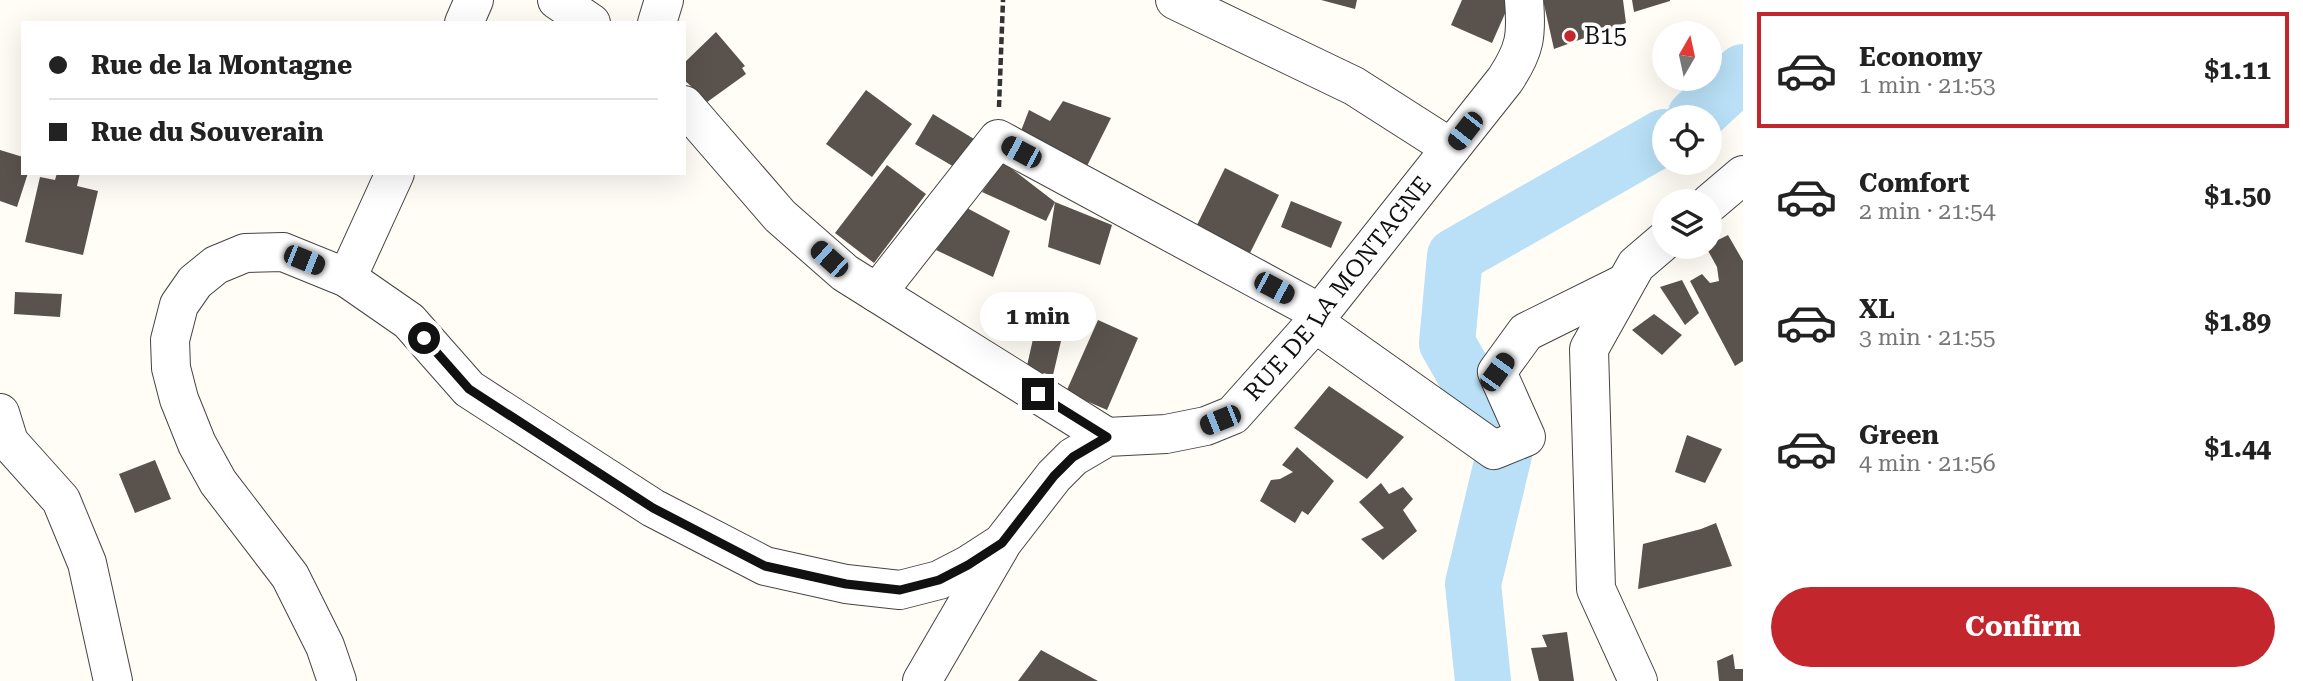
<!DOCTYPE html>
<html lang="en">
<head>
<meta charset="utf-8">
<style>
  :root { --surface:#fff; --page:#f6f6f6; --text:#222; --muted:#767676; --line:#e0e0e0; --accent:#c4262e }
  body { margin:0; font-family:"Roboto Serif",serif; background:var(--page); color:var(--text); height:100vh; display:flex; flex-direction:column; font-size:26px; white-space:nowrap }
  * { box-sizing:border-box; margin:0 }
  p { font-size:23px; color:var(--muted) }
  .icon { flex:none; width:38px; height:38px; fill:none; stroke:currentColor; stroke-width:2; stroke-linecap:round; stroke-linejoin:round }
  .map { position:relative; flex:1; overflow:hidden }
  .sheet { display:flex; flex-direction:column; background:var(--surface); width:560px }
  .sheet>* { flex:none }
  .banner { position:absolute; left:21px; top:21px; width:665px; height:154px; border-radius:0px; box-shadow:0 7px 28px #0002; display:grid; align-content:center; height:154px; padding:0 28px; background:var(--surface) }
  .needle { width:46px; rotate:9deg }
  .buttons { position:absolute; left:1652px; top:21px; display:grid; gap:14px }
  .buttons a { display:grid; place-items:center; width:70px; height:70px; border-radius:50%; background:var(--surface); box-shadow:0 7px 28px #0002; font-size:35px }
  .end { position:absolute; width:32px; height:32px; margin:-16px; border:9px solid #111; background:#fff; box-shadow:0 0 0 4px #fff }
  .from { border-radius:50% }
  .bubble { position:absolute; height:49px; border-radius:24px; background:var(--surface); box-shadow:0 7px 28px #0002; font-size:23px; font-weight:700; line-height:49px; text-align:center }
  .car { position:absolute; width:21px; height:42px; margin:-21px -10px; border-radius:9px; box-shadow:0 0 5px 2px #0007; background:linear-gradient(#222 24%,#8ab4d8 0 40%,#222 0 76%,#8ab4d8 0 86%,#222 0) }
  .banner b { display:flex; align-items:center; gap:24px; height:66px; font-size:26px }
  .banner b+b { border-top:2px solid var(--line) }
  .banner i { width:18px; height:18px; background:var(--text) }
  ul { padding:12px 0 0; list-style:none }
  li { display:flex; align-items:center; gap:21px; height:116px; margin:0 14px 10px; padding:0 14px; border:4px solid transparent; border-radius:0px }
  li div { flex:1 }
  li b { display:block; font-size:26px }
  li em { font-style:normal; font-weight:700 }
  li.on { border-color:var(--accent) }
  li>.icon { width:63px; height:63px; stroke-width:1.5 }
  .cta { display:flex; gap:14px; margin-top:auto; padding:14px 28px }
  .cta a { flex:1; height:80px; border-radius:42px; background:var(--accent); color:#fff; font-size:28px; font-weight:700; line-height:80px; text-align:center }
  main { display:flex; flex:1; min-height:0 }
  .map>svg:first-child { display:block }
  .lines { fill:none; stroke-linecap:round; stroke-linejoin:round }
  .river { stroke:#b9e0f7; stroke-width:56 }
  .building { fill:#5a524d }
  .minor-casing { stroke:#444; stroke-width:40 }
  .path { stroke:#333; stroke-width:4.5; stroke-dasharray:7 3.5; stroke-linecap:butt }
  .minor { stroke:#fff; stroke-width:38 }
  .route { stroke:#111; stroke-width:9 }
  .poi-dot { fill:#c4262e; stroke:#fff; stroke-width:2.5 }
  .labels { text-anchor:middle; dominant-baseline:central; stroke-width:7; stroke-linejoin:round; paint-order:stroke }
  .poi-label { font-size:24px; fill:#111; stroke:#fff; text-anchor:start }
  .street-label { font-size:24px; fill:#111; stroke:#fff }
</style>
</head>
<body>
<main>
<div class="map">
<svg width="1743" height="681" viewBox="0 0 1743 681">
  <rect width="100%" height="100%" fill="#fffdf5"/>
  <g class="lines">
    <!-- river -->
    <path class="river" d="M 1695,117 L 1743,72
      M 1483,681 L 1473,584 L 1506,446 L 1447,343 L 1455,256 L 1664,137"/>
  </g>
  <!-- building -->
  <path class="building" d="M 1321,0 L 1357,0 L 1355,9 Z
    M 1462,0 L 1511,0 L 1492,43 L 1451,25 Z
    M 1543,0 L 1623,0 L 1626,23 L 1554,49 Z
    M 1632,0 L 1670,0 L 1670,1 L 1634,12 Z
    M 716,32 L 745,66 L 742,68 L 746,74 L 703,105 L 692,87 L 684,80 L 684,63 Z
    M 866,90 L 912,124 L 872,177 L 826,144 Z
    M 1063,101 L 1111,118 L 1084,172 L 1019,136 L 1029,110 L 1050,121 Z
    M 933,114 L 974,139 L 956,168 L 915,144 Z
    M 0,150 L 23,157 L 23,173 L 28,173 L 17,207 L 0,201 Z
    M 1003,162 L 1055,202 L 1046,221 L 982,192 Z
    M 887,165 L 926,194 L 874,263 L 835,233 Z
    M 1225,168 L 1279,195 L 1247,259 L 1193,233 Z
    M 57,173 L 80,173 L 77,186 L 98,191 L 83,255 L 25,242 L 40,177 L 55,180 Z
    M 1291,201 L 1342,222 L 1331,248 L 1281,227 Z
    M 1055,202 L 1112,225 L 1100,265 L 1048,247 Z
    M 967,208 L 1010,231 L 993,277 L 936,250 Z
    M 1728,235 L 1743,261 L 1743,361 L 1735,366 L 1690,281 L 1702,274 L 1710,283 L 1719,281 L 1717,267 L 1706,247 L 1710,247 L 1710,244 Z
    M 1682,280 L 1699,313 L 1685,325 L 1660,287 Z
    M 15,292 L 62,294 L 60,317 L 14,314 Z
    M 1654,314 L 1682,335 L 1662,355 L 1632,330 Z
    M 1038,317 L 1065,324 L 1053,375 L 1026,370 Z
    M 1098,320 L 1138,338 L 1107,410 L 1066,392 Z
    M 1329,386 L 1404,437 L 1367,479 L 1294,428 Z
    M 1687,435 L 1722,449 L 1705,483 L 1675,472 Z
    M 1297,447 L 1334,481 L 1308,515 L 1302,511 L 1295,523 L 1260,501 L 1271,480 L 1280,479 L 1293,472 L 1282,465 Z
    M 155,460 L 171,499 L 135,513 L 119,474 Z
    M 1381,483 L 1389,494 L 1403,487 L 1413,499 L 1403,510 L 1417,531 L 1383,560 L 1361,539 L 1384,528 L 1359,502 Z
    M 1716,523 L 1732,566 L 1638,589 L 1643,544 L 1701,529 Z
    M 1567,632 L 1574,681 L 1539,681 L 1531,648 L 1547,647 L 1542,635 Z
    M 1041,650 L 1098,681 L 1018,681 Z
    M 1733,654 L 1735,669 L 1743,669 L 1743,681 L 1719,681 L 1717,661 Z"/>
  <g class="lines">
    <defs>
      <g id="minor">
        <path d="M 557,0 L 591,23"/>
        <path d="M 1175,0 L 1354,86 L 1451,148"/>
        <path d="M 464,23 L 474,0"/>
        <path d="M 657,23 L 664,0"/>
        <path d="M 684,105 L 780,216 L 845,273 L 1107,437"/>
        <path d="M 1710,203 L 1743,175"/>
        <path d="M 347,278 L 395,173"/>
        <path d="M 877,293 L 998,139 L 1320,313"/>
        <path d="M 1315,323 L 1494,450 L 1526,437 L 1497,372 L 1526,332 L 1625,283"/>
        <path d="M 0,413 L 9,442 L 61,500 L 87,563 L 113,681"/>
        <path id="s1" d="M 337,681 L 325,646 L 290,576 L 218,482 L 197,444 L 179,399 L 171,368 L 170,340 L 179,305 L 195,282 L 216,265 L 245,253 L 283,252 L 347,278 L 409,321 L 469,389 L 653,508 L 765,566 L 846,584 L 900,590 L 939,580 L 968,565 L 1002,543 L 1054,476 L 1073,457 L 1107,437 L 1166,434 L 1206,426 L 1233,415 L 1315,323 L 1320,313 L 1505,80 C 1525,50 1527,36 1524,0"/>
        <path d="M 922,681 L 1000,547"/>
        <path d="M 1638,681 L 1596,589 L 1589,349 L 1636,265 L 1664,241"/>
      </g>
    </defs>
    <!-- minor casing -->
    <use href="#minor" class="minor-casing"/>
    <!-- path -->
    <path class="path" d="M 999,107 L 1003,0"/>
    <!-- minor -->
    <use href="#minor" class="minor"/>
  </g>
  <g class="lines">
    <!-- route -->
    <path class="route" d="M 424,338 L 469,389 L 653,508 L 765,566 L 846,584 L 900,590 L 939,580 L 968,565 L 1002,543 L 1054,476 L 1073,457 L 1107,437 L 1038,394"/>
  </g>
  <!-- markers -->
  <circle class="poi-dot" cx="1570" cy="36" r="7"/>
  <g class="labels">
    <!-- poi labels -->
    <g class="poi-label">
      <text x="1584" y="36">B15</text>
    </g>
    <!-- street labels -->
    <g class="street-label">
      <text stroke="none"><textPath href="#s1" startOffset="1822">RUE DE LA MONTAGNE</textPath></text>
    </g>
  </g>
</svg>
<div class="buttons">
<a><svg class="needle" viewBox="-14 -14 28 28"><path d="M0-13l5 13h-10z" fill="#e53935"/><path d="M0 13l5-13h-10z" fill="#767676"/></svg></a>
<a><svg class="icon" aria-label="locate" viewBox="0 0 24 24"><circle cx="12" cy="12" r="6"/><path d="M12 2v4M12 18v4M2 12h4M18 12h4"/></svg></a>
<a><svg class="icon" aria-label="layers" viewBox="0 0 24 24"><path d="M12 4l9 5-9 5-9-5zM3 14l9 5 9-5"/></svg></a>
</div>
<i class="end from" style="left:424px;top:338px"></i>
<i class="end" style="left:1038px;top:394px"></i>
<div class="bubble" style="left:980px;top:292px;width:116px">1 min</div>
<i class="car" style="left:1465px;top:131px;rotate:218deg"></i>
<i class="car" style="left:1021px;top:152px;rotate:298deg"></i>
<i class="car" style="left:829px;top:259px;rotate:312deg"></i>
<i class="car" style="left:304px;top:260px;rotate:112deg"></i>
<i class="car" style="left:1274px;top:288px;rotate:118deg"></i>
<i class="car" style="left:1497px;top:372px;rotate:36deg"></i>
<i class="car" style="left:1220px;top:420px;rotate:248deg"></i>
<div class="banner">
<b><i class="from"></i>Rue de la Montagne</b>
<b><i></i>Rue du Souverain</b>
</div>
</div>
<section class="sheet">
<ul>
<li class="on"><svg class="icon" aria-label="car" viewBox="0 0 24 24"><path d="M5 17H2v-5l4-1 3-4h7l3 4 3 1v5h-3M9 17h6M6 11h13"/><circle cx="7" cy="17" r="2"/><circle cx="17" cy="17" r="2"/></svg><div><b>Economy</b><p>1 min · 21:53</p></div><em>$1.11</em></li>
<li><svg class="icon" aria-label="car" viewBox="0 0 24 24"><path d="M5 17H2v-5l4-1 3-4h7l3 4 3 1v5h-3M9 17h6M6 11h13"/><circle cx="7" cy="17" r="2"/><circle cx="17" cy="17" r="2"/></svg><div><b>Comfort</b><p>2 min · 21:54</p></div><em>$1.50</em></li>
<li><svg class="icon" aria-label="car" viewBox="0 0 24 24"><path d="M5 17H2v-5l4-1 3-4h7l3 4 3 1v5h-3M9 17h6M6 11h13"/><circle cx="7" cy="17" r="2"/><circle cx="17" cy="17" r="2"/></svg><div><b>XL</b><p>3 min · 21:55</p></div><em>$1.89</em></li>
<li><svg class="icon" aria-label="car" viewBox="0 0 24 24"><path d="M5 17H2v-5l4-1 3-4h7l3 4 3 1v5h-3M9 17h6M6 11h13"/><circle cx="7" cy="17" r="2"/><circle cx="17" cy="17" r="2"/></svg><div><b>Green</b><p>4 min · 21:56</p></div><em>$1.44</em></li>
</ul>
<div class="cta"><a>Confirm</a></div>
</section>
</main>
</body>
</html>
